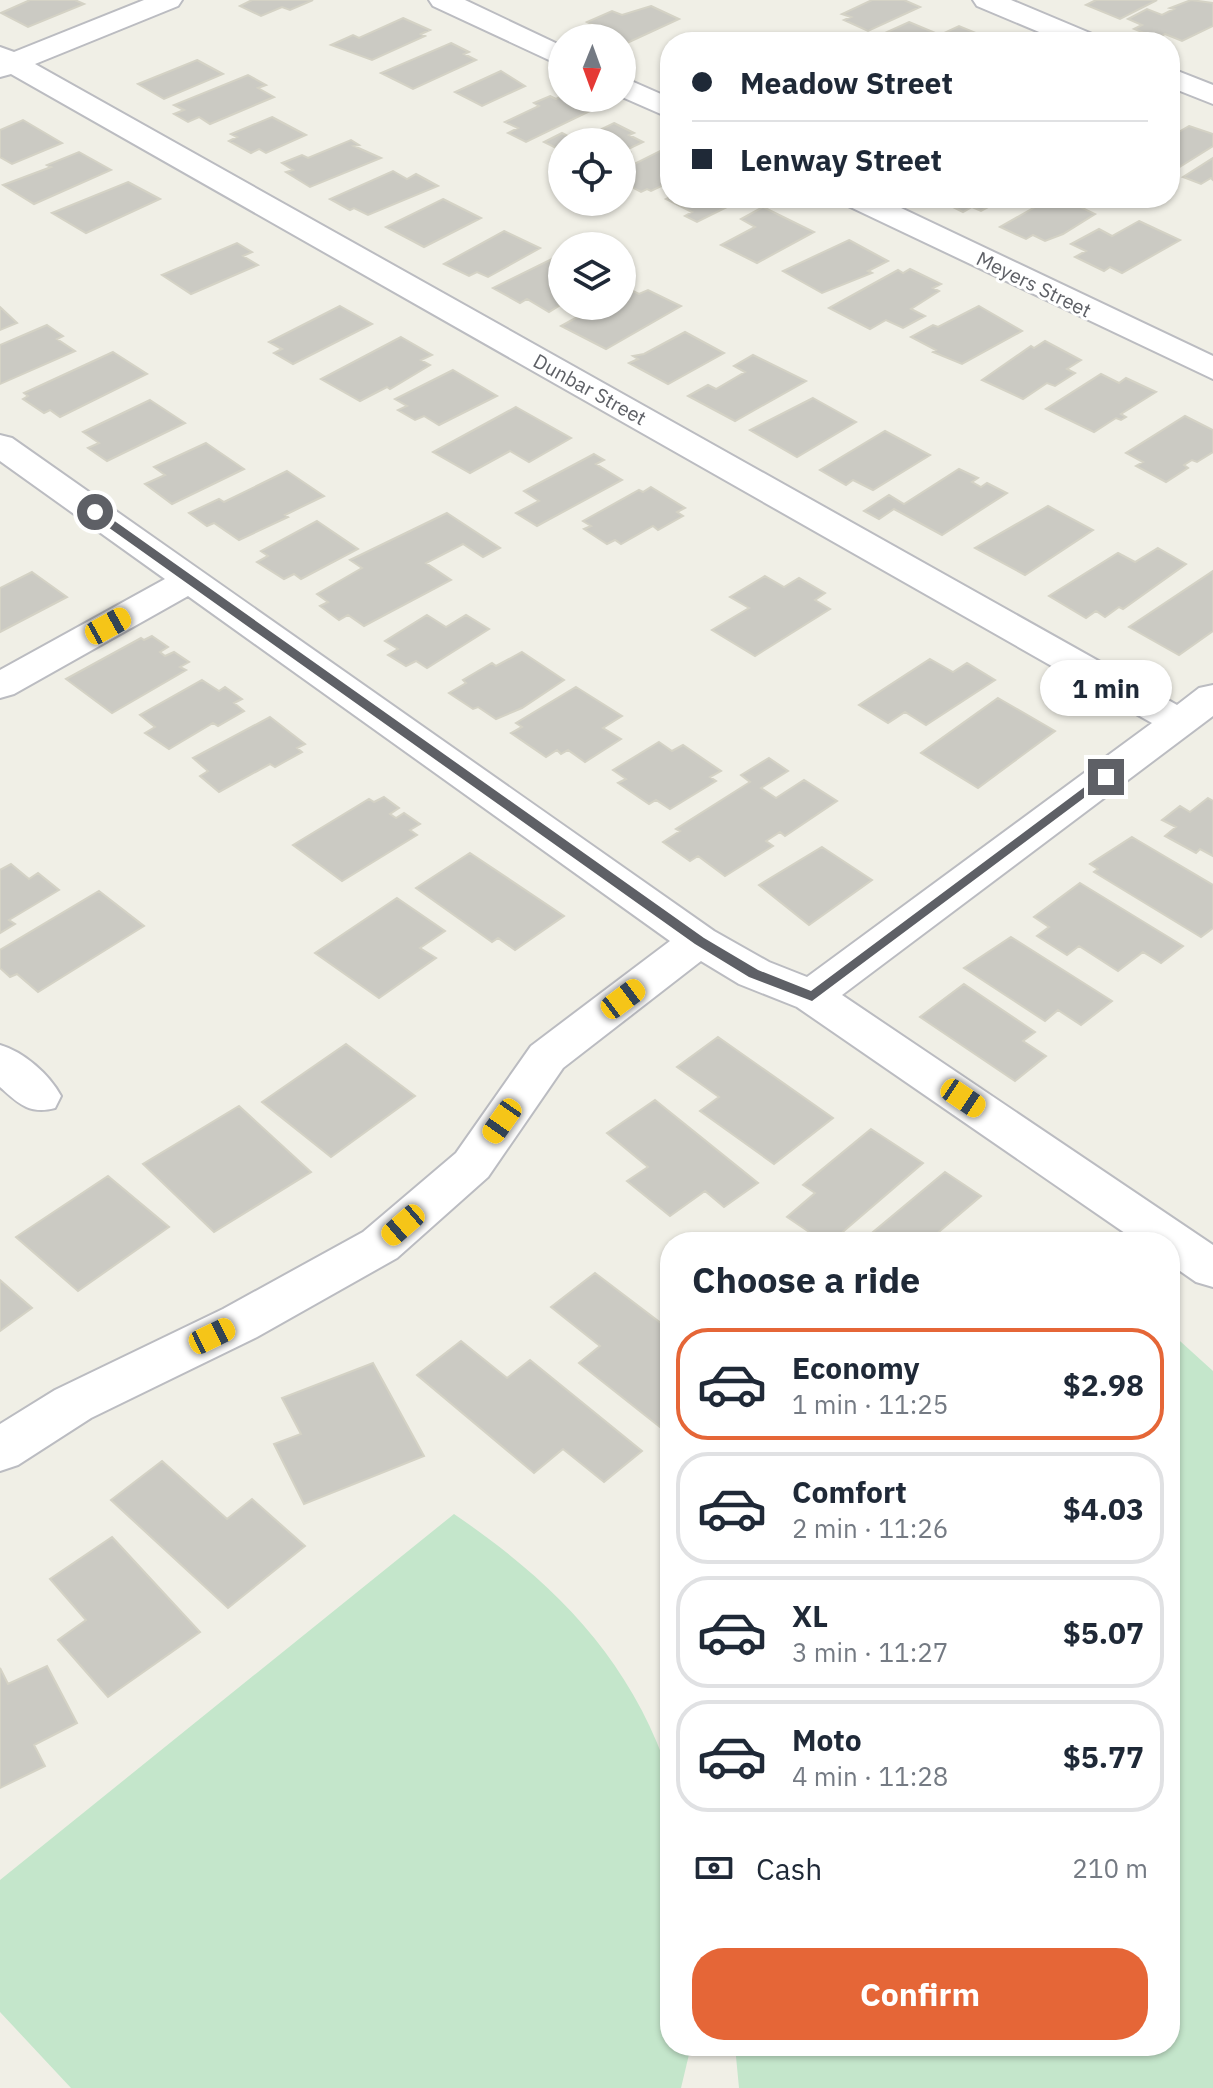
<!DOCTYPE html>
<html lang="en">
<head>
<meta charset="utf-8">
<style>
  :root { --surface:#fff; --page:#f6f6f7; --text:#1f2937; --muted:#747a83; --line:#e0e1e3; --accent:#e56637 }
  body { margin:0; font-family:"IBM Plex Sans",sans-serif; background:var(--page); color:var(--text); height:100vh; display:flex; flex-direction:column; font-size:30px; white-space:nowrap }
  * { box-sizing:border-box; margin:0 }
  p { font-size:26px; color:var(--muted) }
  .icon { flex:none; width:44px; height:44px; fill:none; stroke:currentColor; stroke-width:2; stroke-linecap:round; stroke-linejoin:round }
  .map { position:relative; flex:1; overflow:hidden }
  .panel { position:absolute; left:660px; top:1232px; width:520px; height:824px; display:flex; flex-direction:column; background:var(--surface); border-radius:32px; box-shadow:0 2px 6px #0004 }
  .panel>* { flex:none }
  .hud { position:absolute; left:660px; top:32px; width:520px; height:176px; border-radius:32px; box-shadow:0 2px 6px #0004; display:grid; align-content:center; height:176px; padding:0 32px; background:var(--surface) }
  .needle { width:52px; rotate:181deg }
  .tools { position:absolute; left:548px; top:24px; display:grid; gap:16px }
  .tools a { display:grid; place-items:center; width:88px; height:88px; border-radius:50%; background:var(--surface); box-shadow:0 2px 6px #0004; font-size:40px }
  .end { position:absolute; width:36px; height:36px; margin:-18px; border:10px solid #5e6066; background:#fff; box-shadow:0 0 0 4px #fff }
  .from { border-radius:50% }
  .bubble { position:absolute; height:56px; border-radius:28px; background:var(--surface); box-shadow:0 2px 6px #0004; font-size:26px; font-weight:800; line-height:56px; text-align:center }
  .car { position:absolute; width:24px; height:48px; margin:-24px -12px; border-radius:10px; box-shadow:0 0 6px 2px #0007; background:linear-gradient(#f5c518 24%,#345 0 40%,#f5c518 0 76%,#345 0 86%,#f5c518 0) }
  .hud b { display:flex; align-items:center; gap:28px; height:76px; font-size:30px }
  .hud b+b { border-top:2px solid var(--line) }
  .hud i { width:20px; height:20px; background:var(--text) }
  ul { padding:0; list-style:none }
  li { display:flex; align-items:center; gap:24px; height:112px; margin:0 16px 12px; padding:0 16px; border:4px solid var(--line); border-radius:32px }
  li div { flex:1 }
  li b { display:block; font-size:30px }
  li em { font-style:normal; font-weight:800 }
  li.current { border-color:var(--accent) }
  li>.icon { width:72px; height:72px; stroke-width:1.5 }
  h2 { padding:0 32px; font-size:36px; line-height:96px }
  .pay { display:flex; align-items:center; gap:20px; height:88px; padding:0 32px; font-size:30px }
  .pay p { margin-inline-start:auto }
  .primary-button { display:flex; gap:16px; margin-top:auto; padding:16px 32px }
  .primary-button a { flex:1; height:92px; border-radius:32px; background:var(--accent); color:#fff; font-size:32px; font-weight:800; line-height:92px; text-align:center }
  .map>svg:first-child { display:block }
  .green { fill:#c4e6cb }
  .building { fill:#cbcac3; stroke:#d4d2c5; stroke-width:2 }
  .lines { fill:none; stroke-linecap:round; stroke-linejoin:round }
  .minor-casing { stroke:#bbbcc1; stroke-width:4 }
  .minor { fill:#fff; fill-rule:evenodd }
  .route { fill:#5e6066 }
  .labels { text-anchor:middle; dominant-baseline:central; stroke-width:6; stroke-linejoin:round; paint-order:stroke }
  .far-street-label { font-size:20px; fill:#5e6066; stroke:#fff }
</style>
</head>
<body>
<div class="map">
<svg width="1213" height="2088" viewBox="0 0 1213 2088">
  <rect width="100%" height="100%" fill="#f0efe6"/>
  <!-- green -->
  <path class="green" d="M 1170,1332 L 1213,1371 L 1213,2088 L 739,2088 L 735,2046 L 1170,2046 Z
    M 454,1514 C 554,1582 631,1659 670,1777 L 670,2046 L 691,2046 L 681,2088 L 71,2088 L 0,2012 L 0,1880 Z"/>
  <!-- building -->
  <path class="building" d="M 30,0 L 75,0 L 84,4 L 28,27 L 1,13 Z
    M 252,0 L 313,0 L 290,10 L 282,7 L 261,16 L 240,6 Z
    M 872,0 L 904,0 L 920,7 L 868,31 L 844,20 L 851,17 L 842,14 Z
    M 1096,0 L 1157,0 L 1120,19 L 1086,5 Z
    M 1191,0 L 1213,3 L 1213,26 L 1182,41 L 1165,34 L 1157,38 L 1134,29 L 1142,25 L 1128,19 L 1147,9 L 1162,15 L 1174,9 L 1170,8 Z
    M 651,6 L 679,19 L 627,43 L 622,38 L 598,38 L 591,35 L 603,30 L 587,22 L 612,11 L 622,15 Z
    M 403,18 L 430,30 L 421,34 L 425,36 L 372,60 L 331,45 L 353,35 L 359,38 Z
    M 909,22 L 940,35 L 959,26 L 981,35 L 968,42 L 887,42 L 876,37 Z
    M 451,43 L 469,52 L 464,54 L 476,60 L 413,89 L 381,73 Z
    M 197,60 L 223,74 L 164,99 L 138,84 Z
    M 501,71 L 525,86 L 482,106 L 455,92 Z
    M 248,75 L 266,85 L 258,88 L 274,97 L 210,124 L 199,117 L 188,122 L 174,114 L 184,110 L 174,105 Z
    M 550,96 L 556,99 L 561,96 L 592,110 L 526,142 L 508,133 L 518,128 L 505,122 L 539,106 L 534,103 Z
    M 272,117 L 306,135 L 266,153 L 259,149 L 251,153 L 229,141 L 237,137 L 231,134 Z
    M 23,120 L 62,143 L 12,164 L 0,157 L 0,130 Z
    M 614,123 L 634,133 L 629,135 L 643,142 L 626,150 L 630,152 L 622,156 L 622,142 L 562,142 L 562,151 L 544,142 L 562,133 L 577,141 Z
    M 1189,126 L 1213,134 L 1213,146 L 1170,173 L 1170,137 Z
    M 351,140 L 359,145 L 354,146 L 381,158 L 310,187 L 286,172 L 293,170 L 282,163 L 302,155 L 308,158 Z
    M 660,151 L 670,156 L 670,182 L 651,191 L 647,189 L 641,192 L 622,182 L 622,170 Z
    M 79,152 L 111,170 L 34,204 L 3,185 L 51,167 L 47,165 Z
    M 1213,158 L 1213,180 L 1211,178 L 1201,184 L 1183,177 Z
    M 393,171 L 407,179 L 416,174 L 438,186 L 368,215 L 354,208 L 350,210 L 330,199 Z
    M 128,182 L 160,199 L 86,233 L 52,213 Z
    M 670,197 L 670,198 L 745,198 L 697,222 L 685,216 L 692,212 L 666,199 Z
    M 947,198 L 1005,198 L 981,211 L 972,207 L 963,212 L 941,201 Z
    M 1051,198 L 1062,198 L 1095,214 L 1063,234 L 1045,241 L 1033,235 L 1026,239 L 1000,227 Z
    M 443,199 L 481,218 L 424,247 L 386,227 Z
    M 763,207 L 814,232 L 757,263 L 721,245 L 755,227 L 741,219 Z
    M 1139,221 L 1180,240 L 1122,273 L 1110,267 L 1104,271 L 1075,257 L 1086,251 L 1071,244 L 1099,229 L 1112,236 Z
    M 504,231 L 540,248 L 488,277 L 477,272 L 469,276 L 444,264 Z
    M 849,240 L 888,261 L 868,271 L 872,273 L 822,293 L 783,271 Z
    M 237,243 L 252,252 L 243,256 L 258,265 L 191,294 L 162,275 Z
    M 562,254 L 562,304 L 549,312 L 527,299 L 520,303 L 493,288 Z
    M 910,269 L 941,284 L 933,288 L 939,291 L 911,309 L 925,316 L 903,328 L 886,320 L 870,329 L 829,308 L 898,270 L 903,273 Z
    M 627,288 L 639,294 L 648,290 L 681,306 L 606,349 L 561,326 L 590,310 L 586,308 L 590,306 L 622,306 L 622,291 Z
    M 340,306 L 372,324 L 293,364 L 274,353 L 282,349 L 269,342 Z
    M 979,306 L 1022,331 L 962,364 L 933,352 L 936,350 L 911,337 L 933,325 L 938,327 Z
    M 0,307 L 17,323 L 0,330 Z
    M 47,325 L 63,336 L 57,339 L 75,351 L 0,384 L 0,345 Z
    M 685,332 L 724,353 L 668,384 L 629,363 L 638,359 L 633,356 L 644,354 Z
    M 401,337 L 432,355 L 421,360 L 430,365 L 390,389 L 387,387 L 360,401 L 321,379 Z
    M 1045,341 L 1081,360 L 1067,369 L 1075,373 L 1055,386 L 1047,383 L 1023,399 L 982,380 L 1031,346 L 1034,348 Z
    M 113,352 L 147,374 L 60,417 L 50,410 L 44,413 L 23,399 L 28,396 L 24,393 Z
    M 753,355 L 806,381 L 735,421 L 688,396 L 708,385 L 716,389 L 745,372 L 734,366 Z
    M 453,370 L 497,396 L 439,425 L 424,416 L 415,420 L 398,410 L 407,406 L 395,399 Z
    M 1101,374 L 1119,383 L 1126,378 L 1156,392 L 1121,414 L 1126,417 L 1121,420 L 1116,418 L 1094,432 L 1046,409 Z
    M 813,398 L 856,422 L 797,457 L 750,430 Z
    M 150,400 L 185,423 L 107,461 L 88,448 L 99,443 L 83,432 Z
    M 516,407 L 571,438 L 529,462 L 510,451 L 470,473 L 433,452 Z
    M 1185,416 L 1213,430 L 1213,452 L 1197,462 L 1192,460 L 1184,465 L 1188,468 L 1166,482 L 1136,466 L 1143,462 L 1126,453 Z
    M 885,431 L 930,455 L 873,490 L 853,480 L 846,485 L 820,470 Z
    M 206,443 L 244,469 L 172,504 L 145,484 L 165,475 L 154,467 Z
    M 594,454 L 604,460 L 596,464 L 622,480 L 537,526 L 516,513 L 539,501 L 524,491 Z
    M 959,469 L 978,478 L 972,482 L 981,487 L 987,483 L 1007,493 L 942,535 L 894,509 L 879,519 L 864,511 L 889,495 L 904,504 Z
    M 287,471 L 324,496 L 285,515 L 288,517 L 239,540 L 214,523 L 207,526 L 189,513 L 219,499 L 224,502 Z
    M 651,487 L 685,508 L 677,512 L 683,516 L 658,530 L 653,526 L 621,544 L 615,540 L 607,544 L 584,529 L 591,526 L 583,521 L 639,490 L 643,492 Z
    M 1048,506 L 1093,530 L 1025,575 L 975,548 Z
    M 447,513 L 500,548 L 483,557 L 463,544 L 426,563 L 451,580 L 364,626 L 348,615 L 339,620 L 320,606 L 328,602 L 317,594 L 362,568 L 350,560 Z
    M 317,521 L 358,549 L 301,579 L 294,574 L 284,579 L 257,562 L 268,556 L 261,551 Z
    M 1158,548 L 1186,564 L 1123,609 L 1119,607 L 1105,617 L 1096,611 L 1086,618 L 1049,596 L 1118,553 L 1135,562 Z
    M 1213,571 L 1213,631 L 1179,655 L 1129,627 Z
    M 32,572 L 67,597 L 0,632 L 0,588 Z
    M 765,576 L 784,587 L 799,578 L 825,593 L 815,600 L 830,609 L 755,656 L 712,630 L 749,608 L 730,597 Z
    M 427,615 L 446,627 L 466,615 L 489,629 L 427,668 L 416,661 L 406,666 L 388,655 L 398,649 L 385,641 Z
    M 152,636 L 168,647 L 160,652 L 165,656 L 174,652 L 189,662 L 180,667 L 186,670 L 112,713 L 66,679 L 141,638 L 144,640 Z
    M 522,652 L 564,680 L 522,708 L 496,719 L 478,707 L 473,709 L 449,693 L 466,683 L 463,680 L 492,663 L 496,666 Z
    M 930,659 L 953,672 L 967,663 L 995,680 L 926,725 L 905,712 L 888,723 L 859,705 Z
    M 202,680 L 219,691 L 225,687 L 242,699 L 234,703 L 244,711 L 218,726 L 213,723 L 169,749 L 145,733 L 155,727 L 140,715 Z
    M 576,687 L 622,716 L 603,728 L 621,739 L 585,762 L 568,750 L 561,754 L 557,750 L 546,757 L 511,733 L 522,727 L 516,723 Z
    M 998,698 L 1055,731 L 978,788 L 921,753 Z
    M 270,717 L 305,744 L 297,748 L 302,752 L 275,767 L 270,764 L 219,792 L 200,776 L 208,771 L 193,758 Z
    M 659,742 L 672,751 L 683,745 L 721,771 L 710,777 L 716,781 L 670,809 L 656,800 L 649,804 L 618,783 L 626,779 L 613,770 Z
    M 769,758 L 788,771 L 761,788 L 776,798 L 804,780 L 837,801 L 785,836 L 780,832 L 766,841 L 773,846 L 725,876 L 698,856 L 690,861 L 663,842 L 680,831 L 676,829 L 750,782 L 741,775 Z
    M 384,797 L 399,808 L 390,814 L 396,818 L 404,813 L 420,824 L 410,830 L 417,835 L 342,881 L 293,845 L 369,799 L 374,802 Z
    M 1208,798 L 1213,801 L 1213,856 L 1200,849 L 1196,853 L 1165,836 L 1176,827 L 1162,820 L 1180,806 L 1190,812 Z
    M 1132,837 L 1213,885 L 1213,928 L 1201,937 L 1094,872 L 1098,869 L 1090,864 Z
    M 822,847 L 872,880 L 809,925 L 759,885 Z
    M 470,853 L 564,916 L 515,950 L 498,938 L 492,942 L 416,888 Z
    M 11,864 L 29,879 L 38,873 L 59,890 L 9,920 L 15,924 L 0,933 L 0,870 Z
    M 1080,883 L 1183,946 L 1161,963 L 1143,952 L 1118,971 L 1079,946 L 1067,955 L 1037,936 L 1049,927 L 1034,917 Z
    M 99,891 L 144,926 L 38,992 L 17,974 L 10,977 L 0,968 L 0,950 Z
    M 397,898 L 445,931 L 420,948 L 436,958 L 379,998 L 315,953 Z
    M 1011,937 L 1112,1001 L 1081,1025 L 1058,1010 L 1045,1021 L 964,968 Z
    M 964,984 L 1035,1032 L 1023,1041 L 1046,1056 L 1015,1081 L 920,1017 Z
    M 718,1037 L 833,1118 L 774,1164 L 700,1111 L 719,1097 L 677,1067 Z
    M 346,1044 L 415,1096 L 331,1157 L 262,1102 Z
    M 655,1100 L 758,1183 L 724,1207 L 705,1191 L 670,1216 L 627,1181 L 648,1167 L 607,1133 Z
    M 239,1106 L 311,1172 L 214,1232 L 143,1164 Z
    M 871,1129 L 923,1163 L 831,1242 L 824,1242 L 787,1217 L 815,1193 L 803,1185 Z
    M 945,1172 L 981,1196 L 927,1242 L 861,1242 Z
    M 108,1176 L 169,1227 L 78,1291 L 16,1237 Z
    M 595,1273 L 670,1330 L 670,1435 L 579,1363 L 600,1346 L 551,1307 Z
    M 0,1280 L 32,1308 L 0,1331 Z
    M 461,1341 L 507,1378 L 530,1360 L 642,1451 L 604,1482 L 563,1449 L 534,1473 L 417,1375 Z
    M 373,1363 L 424,1456 L 304,1504 L 274,1444 L 301,1434 L 282,1398 Z
    M 162,1461 L 227,1519 L 252,1499 L 305,1546 L 228,1608 L 111,1500 Z
    M 112,1537 L 200,1632 L 108,1697 L 58,1640 L 86,1620 L 50,1579 Z
    M 47,1666 L 77,1723 L 34,1745 L 45,1766 L 0,1788 L 0,1668 L 8,1684 Z"/>
  <g class="lines">
    <defs>
      <path id="minor" d="M 144,0 L 182,0 L 178,6 L 35,64 L 1177,705 L 1199,688 L 1213,685 L 1213,716 L 842,995 L 1213,1245 L 1213,1287 L 1196,1282 L 1170,1264 L 1170,1242 L 1138,1242 L 797,1007 L 739,984 L 701,961 L 563,1068 L 488,1177 L 397,1258 L 257,1337 L 91,1418 L 18,1465 L 0,1471 L 0,1424 L 55,1390 L 223,1309 L 363,1232 L 456,1153 L 531,1046 L 670,941 L 188,596 L 14,694 L 0,698 L 0,670 L 165,579 L 0,461 L 0,435 L 12,438 L 714,931 L 769,962 L 807,977 L 1152,723 L 11,74 L 0,77 L 0,47 L 14,52 Z
        M 429,0 L 465,0 L 562,46 L 562,66 L 433,6 Z
        M 973,0 L 1011,0 L 1097,36 L 1101,42 L 1063,42 L 977,6 Z
        M 1170,68 L 1213,85 L 1213,104 L 1170,87 Z
        M 622,77 L 670,98 L 670,118 L 622,97 Z
        M 840,198 L 880,198 L 1213,356 L 1213,379 L 844,204 Z
        M 0,1045 C 24,1052 49,1074 61,1096 L 55,1108 C 29,1115 18,1103 0,1087 Z"/>
    </defs>
    <!-- minor casing -->
    <use href="#minor" class="minor-casing"/>
    <!-- minor -->
    <use href="#minor" class="minor"/>
  </g>
  <!-- route -->
  <path class="route" d="M 91,510 L 99,510 L 704,938 L 758,970 L 811,991 L 1102,774 L 1112,777 L 812,1001 L 749,977 L 695,944 L 91,515 Z"/>
  <g class="labels">
    <!-- far-street labels -->
    <g class="far-street-label">
      <text transform="translate(1034 284) rotate(26)">Meyers Street</text>
      <text transform="translate(590 389) rotate(29)">Dunbar Street</text>
    </g>
  </g>
</svg>
<div class="tools">
<a><svg class="needle" viewBox="-14 -14 28 28"><path d="M0-13l5 13h-10z" fill="#e53935"/><path d="M0 13l5-13h-10z" fill="#747a83"/></svg></a>
<a><svg class="icon" aria-label="locate" viewBox="0 0 24 24"><circle cx="12" cy="12" r="6"/><path d="M12 2v4M12 18v4M2 12h4M18 12h4"/></svg></a>
<a><svg class="icon" aria-label="layers" viewBox="0 0 24 24"><path d="M12 4l9 5-9 5-9-5zM3 14l9 5 9-5"/></svg></a>
</div>
<i class="end from" style="left:95px;top:512px"></i>
<i class="end" style="left:1106px;top:777px"></i>
<div class="bubble" style="left:1040px;top:660px;width:132px">1 min</div>
<i class="car" style="left:108px;top:626px;rotate:61deg"></i>
<i class="car" style="left:623px;top:999px;rotate:53deg"></i>
<i class="car" style="left:963px;top:1098px;rotate:124deg"></i>
<i class="car" style="left:502px;top:1121px;rotate:215deg"></i>
<i class="car" style="left:403px;top:1225px;rotate:229deg"></i>
<i class="car" style="left:212px;top:1336px;rotate:64deg"></i>
<div class="hud">
<b><i class="from"></i>Meadow Street</b>
<b><i></i>Lenway Street</b>
</div>
<section class="panel">
<h2>Choose a ride</h2>
<ul>
<li class="current"><svg class="icon" aria-label="car" viewBox="0 0 24 24"><path d="M5 17H2v-5l4-1 3-4h7l3 4 3 1v5h-3M9 17h6M6 11h13"/><circle cx="7" cy="17" r="2"/><circle cx="17" cy="17" r="2"/></svg><div><b>Economy</b><p>1 min · 11:25</p></div><em>$2.98</em></li>
<li><svg class="icon" aria-label="car" viewBox="0 0 24 24"><path d="M5 17H2v-5l4-1 3-4h7l3 4 3 1v5h-3M9 17h6M6 11h13"/><circle cx="7" cy="17" r="2"/><circle cx="17" cy="17" r="2"/></svg><div><b>Comfort</b><p>2 min · 11:26</p></div><em>$4.03</em></li>
<li><svg class="icon" aria-label="car" viewBox="0 0 24 24"><path d="M5 17H2v-5l4-1 3-4h7l3 4 3 1v5h-3M9 17h6M6 11h13"/><circle cx="7" cy="17" r="2"/><circle cx="17" cy="17" r="2"/></svg><div><b>XL</b><p>3 min · 11:27</p></div><em>$5.07</em></li>
<li><svg class="icon" aria-label="car" viewBox="0 0 24 24"><path d="M5 17H2v-5l4-1 3-4h7l3 4 3 1v5h-3M9 17h6M6 11h13"/><circle cx="7" cy="17" r="2"/><circle cx="17" cy="17" r="2"/></svg><div><b>Moto</b><p>4 min · 11:28</p></div><em>$5.77</em></li>
</ul>
<div class="pay"><svg class="icon" aria-label="cash" viewBox="0 0 24 24"><path d="M3 7h18v10H3z"/><circle cx="12" cy="12" r="2"/></svg>Cash<p>210 m</p></div>
<div class="primary-button"><a>Confirm</a></div>
</section>
</div>
</body>
</html>
